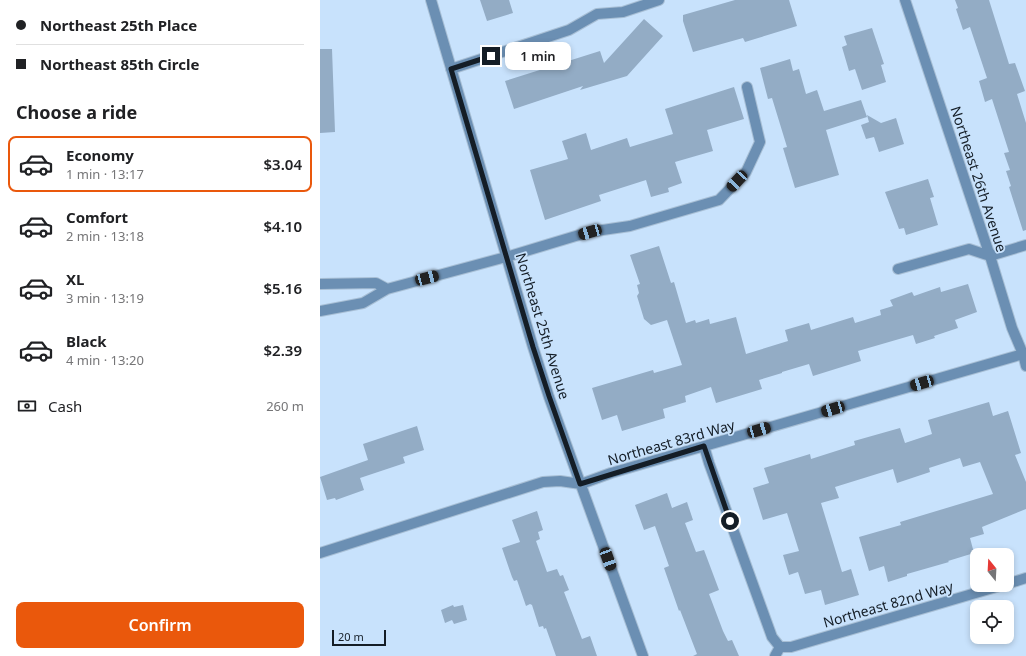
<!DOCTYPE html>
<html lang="en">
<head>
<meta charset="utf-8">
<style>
  :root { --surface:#fff; --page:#f6f6f6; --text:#202124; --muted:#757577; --line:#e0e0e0; --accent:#ea580c }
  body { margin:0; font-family:"Noto Sans",sans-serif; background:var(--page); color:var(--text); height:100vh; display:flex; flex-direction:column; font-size:15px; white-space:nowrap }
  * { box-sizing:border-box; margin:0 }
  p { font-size:13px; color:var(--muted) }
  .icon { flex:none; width:22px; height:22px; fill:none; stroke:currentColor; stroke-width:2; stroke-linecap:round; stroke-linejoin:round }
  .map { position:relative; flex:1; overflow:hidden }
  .panel { display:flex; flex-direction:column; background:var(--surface); width:320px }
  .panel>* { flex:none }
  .hud { display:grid; align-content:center; height:88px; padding:0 16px; background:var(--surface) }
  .needle { width:26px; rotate:342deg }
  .buttons { position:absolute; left:650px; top:548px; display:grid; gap:8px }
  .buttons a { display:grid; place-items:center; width:44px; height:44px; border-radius:8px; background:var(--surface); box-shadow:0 2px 6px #0003; font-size:20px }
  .scale { position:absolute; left:12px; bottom:10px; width:54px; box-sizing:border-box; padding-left:4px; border:2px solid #141d26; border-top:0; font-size:11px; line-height:14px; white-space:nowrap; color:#141d26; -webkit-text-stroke:3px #c8e2fc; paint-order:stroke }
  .end { position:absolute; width:18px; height:18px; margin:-9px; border:5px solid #141d26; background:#fff; box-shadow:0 0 0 2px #fff }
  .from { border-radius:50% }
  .bubble { position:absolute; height:28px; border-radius:8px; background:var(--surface); box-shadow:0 2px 6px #0003; font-size:13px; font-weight:600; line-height:28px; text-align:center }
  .car { position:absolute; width:12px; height:24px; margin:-12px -6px; border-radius:5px; box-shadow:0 0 3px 1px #0007; background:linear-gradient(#222 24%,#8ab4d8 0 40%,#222 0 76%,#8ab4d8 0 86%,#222 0) }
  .hud b { display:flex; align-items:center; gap:14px; height:38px; font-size:15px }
  .hud b+b { border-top:1px solid var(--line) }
  .hud i { width:10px; height:10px; background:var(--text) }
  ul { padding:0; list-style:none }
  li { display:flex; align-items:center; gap:12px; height:56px; margin:0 8px 6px; padding:0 8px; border:2px solid transparent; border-radius:8px }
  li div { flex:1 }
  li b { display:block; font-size:15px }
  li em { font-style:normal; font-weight:600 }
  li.current { border-color:var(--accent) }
  li>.icon { width:36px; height:36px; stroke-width:1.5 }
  h2 { padding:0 16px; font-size:18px; line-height:48px }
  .pay { display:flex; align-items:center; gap:10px; height:44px; padding:0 16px; font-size:15px }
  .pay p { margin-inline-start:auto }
  .action { display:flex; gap:8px; margin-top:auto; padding:8px 16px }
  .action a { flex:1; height:46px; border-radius:8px; background:var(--accent); color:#fff; font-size:16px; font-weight:600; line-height:46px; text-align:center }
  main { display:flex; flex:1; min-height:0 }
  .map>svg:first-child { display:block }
  .building { fill:#93acc5 }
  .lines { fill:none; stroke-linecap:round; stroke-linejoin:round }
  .minor-casing { stroke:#a8bfd5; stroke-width:12 }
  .minor { stroke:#6b8fb3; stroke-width:10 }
  .route { stroke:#141d26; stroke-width:5 }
  .labels { text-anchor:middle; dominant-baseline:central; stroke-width:3.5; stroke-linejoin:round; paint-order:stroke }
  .street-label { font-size:14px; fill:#141d26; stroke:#c8e2fc }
</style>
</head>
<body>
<main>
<section class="panel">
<div class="hud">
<b><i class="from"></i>Northeast 25th Place</b>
<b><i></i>Northeast 85th Circle</b>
</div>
<h2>Choose a ride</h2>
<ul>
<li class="current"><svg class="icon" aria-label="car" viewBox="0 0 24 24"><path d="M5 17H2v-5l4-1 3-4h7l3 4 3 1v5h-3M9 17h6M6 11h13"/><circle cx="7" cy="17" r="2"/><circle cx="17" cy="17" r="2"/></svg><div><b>Economy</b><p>1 min · 13:17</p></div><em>$3.04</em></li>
<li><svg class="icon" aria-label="car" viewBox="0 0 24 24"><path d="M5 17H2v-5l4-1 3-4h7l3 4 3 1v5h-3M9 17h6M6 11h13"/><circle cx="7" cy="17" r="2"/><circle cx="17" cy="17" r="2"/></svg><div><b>Comfort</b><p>2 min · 13:18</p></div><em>$4.10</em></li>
<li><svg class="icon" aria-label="car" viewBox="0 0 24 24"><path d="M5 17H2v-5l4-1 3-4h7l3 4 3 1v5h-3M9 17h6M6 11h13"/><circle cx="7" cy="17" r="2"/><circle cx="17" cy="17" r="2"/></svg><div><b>XL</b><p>3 min · 13:19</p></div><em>$5.16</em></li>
<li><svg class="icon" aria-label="car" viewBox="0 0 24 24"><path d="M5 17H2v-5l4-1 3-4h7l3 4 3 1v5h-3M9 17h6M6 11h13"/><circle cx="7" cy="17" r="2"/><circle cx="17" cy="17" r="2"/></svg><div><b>Black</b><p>4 min · 13:20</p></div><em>$2.39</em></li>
</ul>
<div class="pay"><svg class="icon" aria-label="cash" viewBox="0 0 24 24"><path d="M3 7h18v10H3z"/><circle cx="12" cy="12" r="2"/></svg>Cash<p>260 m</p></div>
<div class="action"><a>Confirm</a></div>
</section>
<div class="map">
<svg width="706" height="656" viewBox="0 0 706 656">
  <rect width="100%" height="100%" fill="#c8e2fc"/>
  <!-- building -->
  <path class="building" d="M 160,0 L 189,0 L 193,13 L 167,21 Z
    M 415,0 L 469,0 L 477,26 L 425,42 L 423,38 L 373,52 L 363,21 L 363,15 Z
    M 635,0 L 669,0 L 689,64 L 695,63 L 705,91 L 697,94 L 706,123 L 706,230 L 703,231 L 689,187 L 691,186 L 686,171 L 690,170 L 684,153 L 689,152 L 672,99 L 665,102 L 659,81 L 667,78 L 650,27 L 643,30 L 636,9 L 638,8 Z
    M 324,19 L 343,36 L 307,76 L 260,90 L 263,86 L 194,109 L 185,81 L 280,51 L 284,63 Z
    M 552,28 L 564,64 L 561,65 L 566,82 L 542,90 L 535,69 L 529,71 L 522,47 L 527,45 L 524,36 Z
    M 0,49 L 12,49 L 15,132 L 0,133 Z
    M 470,59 L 473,71 L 479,69 L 486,94 L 497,90 L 504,111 L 541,100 L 547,117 L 506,130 L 519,175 L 475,188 L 463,148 L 467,147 L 452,98 L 448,99 L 440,68 Z
    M 414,87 L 424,119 L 387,130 L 393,151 L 355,162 L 362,183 L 348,188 L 349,192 L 331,197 L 326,180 L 279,195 L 281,201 L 225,220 L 210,170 L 248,159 L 242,141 L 266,133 L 271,150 L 307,138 L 310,147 L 353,134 L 345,109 Z
    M 547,115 L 561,123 L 576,118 L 584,144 L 559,152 L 554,137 L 546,139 L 541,125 L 549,122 Z
    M 608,179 L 614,197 L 610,198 L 618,225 L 586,235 L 584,228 L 579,229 L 565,192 Z
    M 339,246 L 351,283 L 354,282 L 366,323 L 375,320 L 376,323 L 389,319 L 390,324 L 416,317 L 426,354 L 468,341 L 465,330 L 489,323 L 491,330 L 533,317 L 535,323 L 561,315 L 560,310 L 573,306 L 570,300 L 592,292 L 594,296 L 620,287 L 621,292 L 648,284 L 657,312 L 635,320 L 638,328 L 614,336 L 615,338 L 596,344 L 593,335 L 538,351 L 541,361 L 493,376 L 489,364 L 462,372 L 462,373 L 439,380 L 442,389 L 396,403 L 391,387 L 365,396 L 366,402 L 343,409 L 345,418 L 302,431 L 297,415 L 282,420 L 272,388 L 333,370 L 334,373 L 362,365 L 347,320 L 331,325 L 324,319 L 317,296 L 319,293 L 317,285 L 320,284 L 310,255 Z
    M 669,402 L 673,416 L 688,411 L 701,453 L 695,455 L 706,482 L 706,509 L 662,527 L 664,534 L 650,538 L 654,553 L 628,561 L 629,562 L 587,574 L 587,576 L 568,582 L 564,566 L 549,571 L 539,537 L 581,525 L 580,522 L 673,494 L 660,462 L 643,467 L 640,458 L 609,468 L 610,472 L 577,483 L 573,469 L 515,487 L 519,498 L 501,503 L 522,572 L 531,569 L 539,595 L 505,605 L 501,590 L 485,594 L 478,572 L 469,575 L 463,555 L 479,551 L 467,513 L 443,520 L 433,488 L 449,483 L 444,468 L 490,454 L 491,459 L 535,445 L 534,441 L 580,428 L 585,443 L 612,434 L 608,420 Z
    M 97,426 L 104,450 L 83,457 L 85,463 L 40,478 L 44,490 L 16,500 L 15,498 L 7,500 L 0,477 L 48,460 L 43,444 Z
    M 347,493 L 352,508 L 367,502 L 373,520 L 365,523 L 376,552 L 384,550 L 399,590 L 389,594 L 403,631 L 408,641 L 412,640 L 419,656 L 373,656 L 377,654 L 360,610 L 359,611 L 344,568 L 349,566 L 335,526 L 324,530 L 315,505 Z
    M 217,511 L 223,530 L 218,532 L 220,539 L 216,541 L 227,572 L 237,569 L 240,576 L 243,575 L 249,590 L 244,592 L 262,639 L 270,636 L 277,656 L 236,656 L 226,628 L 224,629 L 223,626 L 219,627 L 212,605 L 210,604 L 206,606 L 197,580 L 194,581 L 192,577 L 182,548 L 200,542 L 192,520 Z
    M 133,605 L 134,607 L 143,605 L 147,620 L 134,624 L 132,620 L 125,623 L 121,610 Z"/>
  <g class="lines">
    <defs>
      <path id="minor" d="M 111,0 L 213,347 L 229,397 L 323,656
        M 585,0 L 670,256 L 692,328 L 703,354 L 706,366
        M 131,69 L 249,30 L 277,14 L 303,12 L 339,0
        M 578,269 L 649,249 L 670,256 L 706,245
        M 0,284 L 56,283 L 67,289
        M 0,311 L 43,303 L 67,289 L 186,257 L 269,232 L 310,226 L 399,200 L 426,172 L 440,142 L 427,87
        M 384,446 L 389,463 L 452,637 L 460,647
        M 0,553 L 223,482 L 240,481 L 261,484 L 291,473 L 703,354
        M 687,584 L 706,578
        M 460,647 L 471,647 L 683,585
        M 455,656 L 460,647"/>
    </defs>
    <!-- minor casing -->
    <use href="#minor" class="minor-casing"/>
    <!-- minor -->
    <use href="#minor" class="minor"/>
  </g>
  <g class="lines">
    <!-- route -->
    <path class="route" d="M 171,56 L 131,69 L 213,347 L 229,396 L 260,484 L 384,446 L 410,521"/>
  </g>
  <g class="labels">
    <!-- street labels -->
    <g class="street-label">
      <text transform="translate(659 179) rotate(72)">Northeast 26th Avenue</text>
      <text transform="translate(223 326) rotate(73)">Northeast 25th Avenue</text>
      <text transform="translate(351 442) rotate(-16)">Northeast 83rd Way</text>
      <text transform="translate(568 604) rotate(-16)">Northeast 82nd Way</text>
    </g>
  </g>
</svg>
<div class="buttons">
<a><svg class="needle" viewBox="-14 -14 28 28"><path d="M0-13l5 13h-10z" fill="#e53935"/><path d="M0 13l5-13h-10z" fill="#757577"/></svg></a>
<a><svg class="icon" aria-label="locate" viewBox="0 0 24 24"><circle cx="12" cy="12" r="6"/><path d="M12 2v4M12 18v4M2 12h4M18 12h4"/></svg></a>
</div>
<div class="scale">20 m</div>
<i class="end from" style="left:410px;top:521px"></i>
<i class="end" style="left:171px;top:56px"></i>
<div class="bubble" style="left:185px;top:42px;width:66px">1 min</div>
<i class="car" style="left:417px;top:181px;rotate:223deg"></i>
<i class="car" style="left:270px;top:232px;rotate:254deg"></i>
<i class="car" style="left:107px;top:278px;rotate:75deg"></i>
<i class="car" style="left:602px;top:383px;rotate:254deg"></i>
<i class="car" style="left:513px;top:409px;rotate:254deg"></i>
<i class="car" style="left:439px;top:430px;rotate:74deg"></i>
<i class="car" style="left:288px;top:559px;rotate:160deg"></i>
</div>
</main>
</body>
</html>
